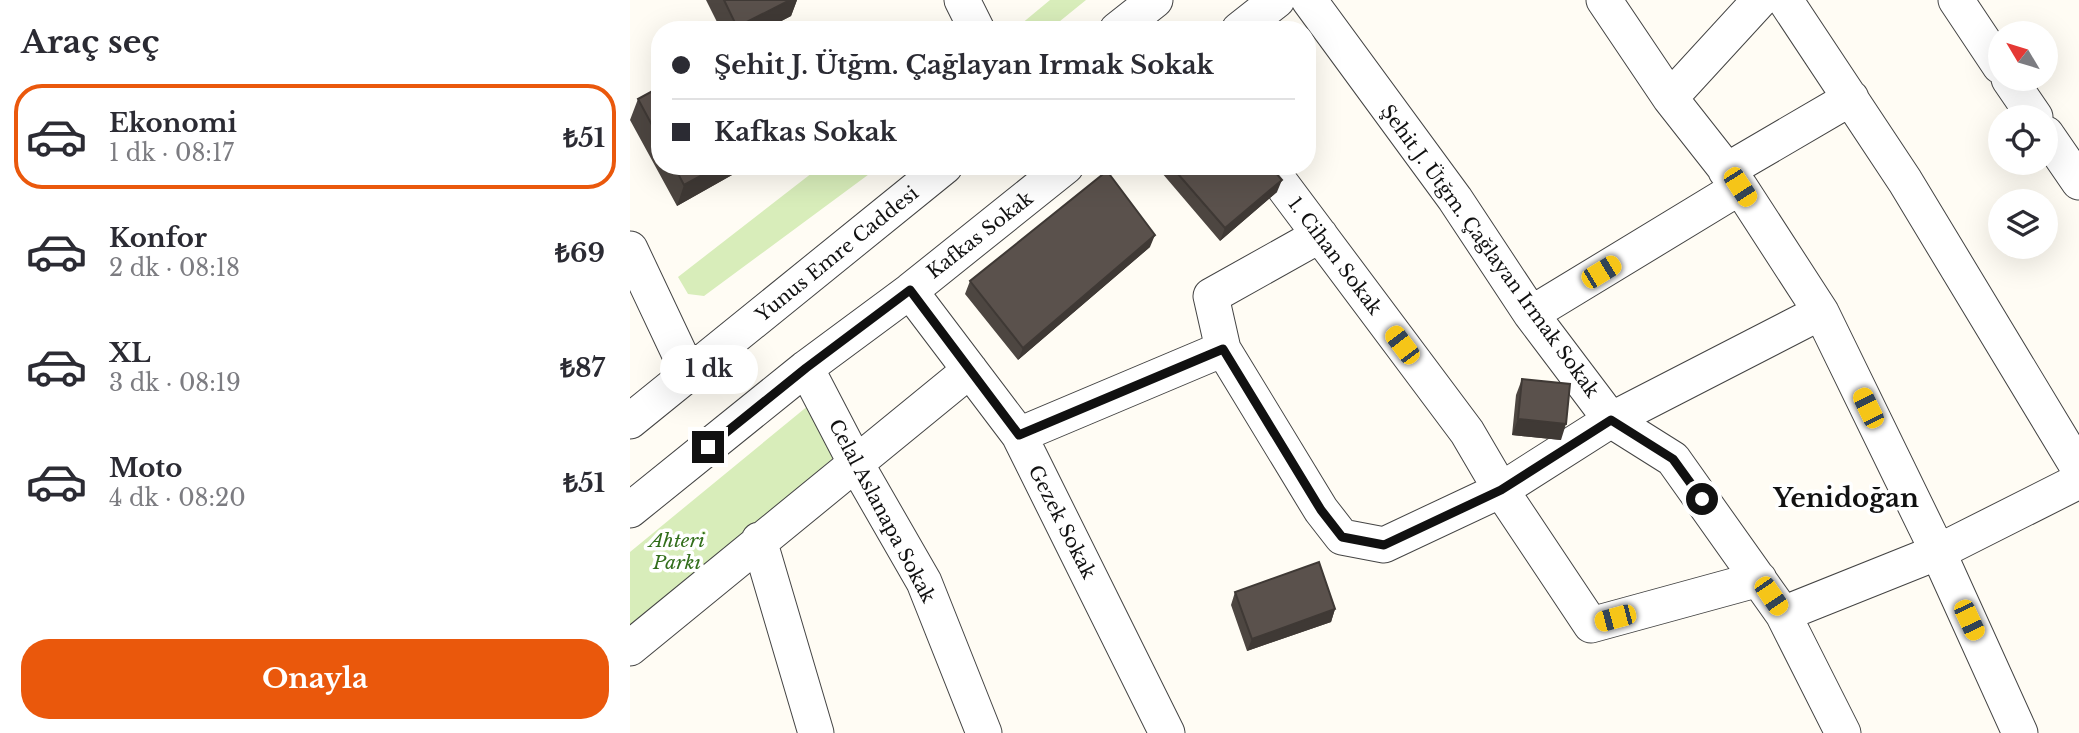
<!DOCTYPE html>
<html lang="tr">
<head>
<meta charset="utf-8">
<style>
  :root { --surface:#fff; --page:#f7f7f7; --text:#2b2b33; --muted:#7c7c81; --line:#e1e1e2; --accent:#ea580c }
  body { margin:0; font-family:"Libre Baskerville",serif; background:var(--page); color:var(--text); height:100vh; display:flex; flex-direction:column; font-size:26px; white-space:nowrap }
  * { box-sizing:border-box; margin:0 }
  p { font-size:23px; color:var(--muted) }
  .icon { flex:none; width:38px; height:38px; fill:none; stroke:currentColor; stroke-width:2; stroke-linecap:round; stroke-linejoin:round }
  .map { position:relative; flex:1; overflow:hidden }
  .drawer { display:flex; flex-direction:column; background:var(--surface); width:630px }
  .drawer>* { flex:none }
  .hud { position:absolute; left:21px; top:21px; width:665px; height:154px; border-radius:28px; box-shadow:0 7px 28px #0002; display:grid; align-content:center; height:154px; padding:0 21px; background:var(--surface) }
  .needle { width:46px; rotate:308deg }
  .fabs { position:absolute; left:1358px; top:21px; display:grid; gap:14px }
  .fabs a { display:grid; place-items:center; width:70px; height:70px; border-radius:50%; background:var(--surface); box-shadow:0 7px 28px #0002; font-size:35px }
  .end { position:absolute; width:32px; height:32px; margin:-16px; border:9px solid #111; background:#fff; box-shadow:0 0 0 4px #fff }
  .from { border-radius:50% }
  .bubble { position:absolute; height:49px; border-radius:24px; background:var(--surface); box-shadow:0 7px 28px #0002; font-size:23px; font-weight:700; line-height:49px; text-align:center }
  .car { position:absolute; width:21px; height:42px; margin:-21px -10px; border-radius:9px; box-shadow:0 0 5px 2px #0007; background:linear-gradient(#f5c518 24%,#345 0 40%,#f5c518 0 76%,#345 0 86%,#f5c518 0) }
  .hud b { display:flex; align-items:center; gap:24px; height:66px; font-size:26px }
  .hud b+b { border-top:2px solid var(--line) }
  .hud i { width:18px; height:18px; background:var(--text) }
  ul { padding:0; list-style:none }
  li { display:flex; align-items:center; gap:21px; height:105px; margin:0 14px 10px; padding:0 7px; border:4px solid transparent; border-radius:28px }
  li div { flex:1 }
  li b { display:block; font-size:26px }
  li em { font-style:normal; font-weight:700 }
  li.active { border-color:var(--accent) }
  li>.icon { width:63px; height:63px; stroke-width:1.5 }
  h2 { padding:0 21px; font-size:32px; line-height:84px }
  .action { display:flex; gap:14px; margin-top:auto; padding:14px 21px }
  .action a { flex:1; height:80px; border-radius:28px; background:var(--accent); color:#fff; font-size:28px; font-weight:700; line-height:80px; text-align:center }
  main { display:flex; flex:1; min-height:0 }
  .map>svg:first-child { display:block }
  .green { fill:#d8edba }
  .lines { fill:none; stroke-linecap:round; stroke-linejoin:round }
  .minor-casing { stroke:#444; stroke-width:37 }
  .minor { stroke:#fff; stroke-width:35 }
  .wall { fill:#4d4641 }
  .shaded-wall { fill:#3f3935 }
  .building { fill:#5a514c; stroke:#3f3935; stroke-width:2 }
  .route { stroke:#111; stroke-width:9 }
  .labels { text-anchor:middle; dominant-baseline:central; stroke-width:7; stroke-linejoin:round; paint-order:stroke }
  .street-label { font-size:19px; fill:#111; stroke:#fff }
  .park-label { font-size:19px; font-style:italic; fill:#326e1b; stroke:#fff }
  .district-label { font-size:26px; font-weight:bold; fill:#111; stroke:#fff }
</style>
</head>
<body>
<main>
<section class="drawer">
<h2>Araç seç</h2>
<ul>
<li class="active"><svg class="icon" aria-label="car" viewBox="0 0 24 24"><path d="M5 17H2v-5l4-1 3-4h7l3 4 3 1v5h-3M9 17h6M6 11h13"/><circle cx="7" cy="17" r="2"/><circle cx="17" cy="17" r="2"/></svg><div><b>Ekonomi</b><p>1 dk · 08:17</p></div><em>₺51</em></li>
<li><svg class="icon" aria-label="car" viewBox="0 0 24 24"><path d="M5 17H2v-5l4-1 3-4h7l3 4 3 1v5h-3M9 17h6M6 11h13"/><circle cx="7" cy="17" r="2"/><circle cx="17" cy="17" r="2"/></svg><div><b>Konfor</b><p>2 dk · 08:18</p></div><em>₺69</em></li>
<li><svg class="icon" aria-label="car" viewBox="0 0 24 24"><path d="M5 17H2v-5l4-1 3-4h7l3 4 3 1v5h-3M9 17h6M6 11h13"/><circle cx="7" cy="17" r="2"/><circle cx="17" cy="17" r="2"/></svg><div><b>XL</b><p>3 dk · 08:19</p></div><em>₺87</em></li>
<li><svg class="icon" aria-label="car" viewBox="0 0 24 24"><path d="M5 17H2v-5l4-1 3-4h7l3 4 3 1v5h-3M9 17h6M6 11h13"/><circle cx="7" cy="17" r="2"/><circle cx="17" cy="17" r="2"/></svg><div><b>Moto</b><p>4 dk · 08:20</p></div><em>₺51</em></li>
</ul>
<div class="action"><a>Onayla</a></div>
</section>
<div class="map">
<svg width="1449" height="733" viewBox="0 0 1449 733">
  <rect width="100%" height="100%" fill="#fffcf4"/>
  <!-- green -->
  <path class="green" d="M 420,0 L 456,0 L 419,30 L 384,30 Z
    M 191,166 L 250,166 L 74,296 L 58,294 L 48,277 Z
    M 190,396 L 214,449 L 0,629 L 0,552 Z"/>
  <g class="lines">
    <defs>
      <path id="minor" d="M 332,0 L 347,30
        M 679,0 L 825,199 L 901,314 L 981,420 L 1043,459 L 1153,614 L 1213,733
        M 974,0 L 1040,98 L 1110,187 L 1191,312 L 1308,552 L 1390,733
        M 1155,0 L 1275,181 L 1449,469
        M 1326,0 L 1370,66
        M 487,30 L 525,0
        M 609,30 L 647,0
        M 1379,79 L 1405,117
        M 1040,98 L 1130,0
        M 1416,134 L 1449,182
        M 638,166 L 837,432 L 871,490 L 961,625 L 1129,579
        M 1096,171 L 1221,98
        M 0,249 L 59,374
        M 280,291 L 389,435 L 537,733
        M 901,314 L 1110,187
        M 593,349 L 691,510 L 712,537 L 754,545 L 871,490 L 981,420 L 1191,312
        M 176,368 L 225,462 L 294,582 L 354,733
        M 0,421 L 315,166
        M 389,435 L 593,349 L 581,296 L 690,235
        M 0,510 L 176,368 L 280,291 L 436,166
        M 129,540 L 186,733
        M 1153,614 L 1308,552 L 1449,481
        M 0,648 L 340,370"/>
    </defs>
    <!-- minor casing -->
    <use href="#minor" class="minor-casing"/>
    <!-- minor -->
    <use href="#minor" class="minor"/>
  </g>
  <!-- wall -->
  <path class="wall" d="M 76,0 L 167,0 L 161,16 L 134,30 L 91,30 Z
    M 30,87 L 30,166 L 106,166 L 102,175 L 47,206 L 0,120 L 8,99 Z
    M 526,166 L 640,166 L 647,192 L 590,241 Z
    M 520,247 L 388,360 L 335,294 L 340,281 Z
    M 892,379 L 931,440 L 882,435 L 886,395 Z
    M 605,592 L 705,609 L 701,622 L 617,651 L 601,605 Z"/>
  <!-- shaded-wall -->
  <path class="shaded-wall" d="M 160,0 L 167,0 L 161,16 L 134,30 L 106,30 L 107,27 Z
    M 89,166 L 106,166 L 102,175 L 47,206 L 54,185 Z
    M 652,180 L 647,192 L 590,241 L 595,228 Z
    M 525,235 L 520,247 L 388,360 L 393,348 Z
    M 888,419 L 936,424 L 931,440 L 882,435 Z
    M 705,609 L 701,622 L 617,651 L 622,639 Z"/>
  <!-- building -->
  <path class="building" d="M 94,0 L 160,0 L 107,27 Z
    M 30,87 L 30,140 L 8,99 Z
    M 44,166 L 89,166 L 54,185 Z
    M 541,166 L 640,166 L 652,180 L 595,228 Z
    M 477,171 L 525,235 L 393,348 L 340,281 Z
    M 892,379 L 940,384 L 936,424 L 888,419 Z
    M 689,562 L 705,609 L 622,639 L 605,592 Z"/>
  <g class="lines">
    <!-- route -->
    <path class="route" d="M 78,447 L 176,368 L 280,290 L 389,435 L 593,349 L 691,510 L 712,537 L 754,545 L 871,490 L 981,420 L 1043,459 L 1072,499"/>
  </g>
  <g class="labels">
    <!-- street labels -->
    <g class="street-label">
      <text transform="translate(350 235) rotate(-38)">Kafkas Sokak</text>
      <text transform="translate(860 251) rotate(54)">Şehit J. Ütğm. Çağlayan Irmak Sokak</text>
      <text transform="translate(207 254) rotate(-39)">Yunus Emre Caddesi</text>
      <text transform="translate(705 256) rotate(53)">1. Cihan Sokak</text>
      <text transform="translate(252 511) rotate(62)">Celal Aslanapa Sokak</text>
      <text transform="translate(432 522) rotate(63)">Gezek Sokak</text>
    </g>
    <!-- park labels -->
    <g class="park-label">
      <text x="47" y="540">Ahteri<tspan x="47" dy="22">Parkı</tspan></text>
    </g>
    <!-- district labels -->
    <g class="district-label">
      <text x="1216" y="498">Yenidoğan</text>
    </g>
  </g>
</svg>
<div class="fabs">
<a><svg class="needle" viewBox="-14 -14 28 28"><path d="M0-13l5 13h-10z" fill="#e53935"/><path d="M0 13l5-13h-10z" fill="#7c7c81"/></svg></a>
<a><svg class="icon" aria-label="locate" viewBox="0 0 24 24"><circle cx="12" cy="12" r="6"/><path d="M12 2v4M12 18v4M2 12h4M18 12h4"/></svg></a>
<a><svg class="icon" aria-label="layers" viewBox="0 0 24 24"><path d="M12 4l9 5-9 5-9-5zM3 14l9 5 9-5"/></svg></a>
</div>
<i class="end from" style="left:1072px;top:499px"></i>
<i class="end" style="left:78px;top:447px"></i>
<div class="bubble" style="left:30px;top:345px;width:98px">1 dk</div>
<i class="car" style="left:1110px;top:187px;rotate:147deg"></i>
<i class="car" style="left:971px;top:272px;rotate:59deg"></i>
<i class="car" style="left:772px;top:345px;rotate:323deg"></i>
<i class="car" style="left:1238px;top:408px;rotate:334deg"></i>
<i class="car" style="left:1141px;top:596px;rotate:146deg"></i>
<i class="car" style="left:985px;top:618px;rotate:255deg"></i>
<i class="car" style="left:1339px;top:620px;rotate:155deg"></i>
<div class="hud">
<b><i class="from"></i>Şehit J. Ütğm. Çağlayan Irmak Sokak</b>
<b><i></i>Kafkas Sokak</b>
</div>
</div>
</main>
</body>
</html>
